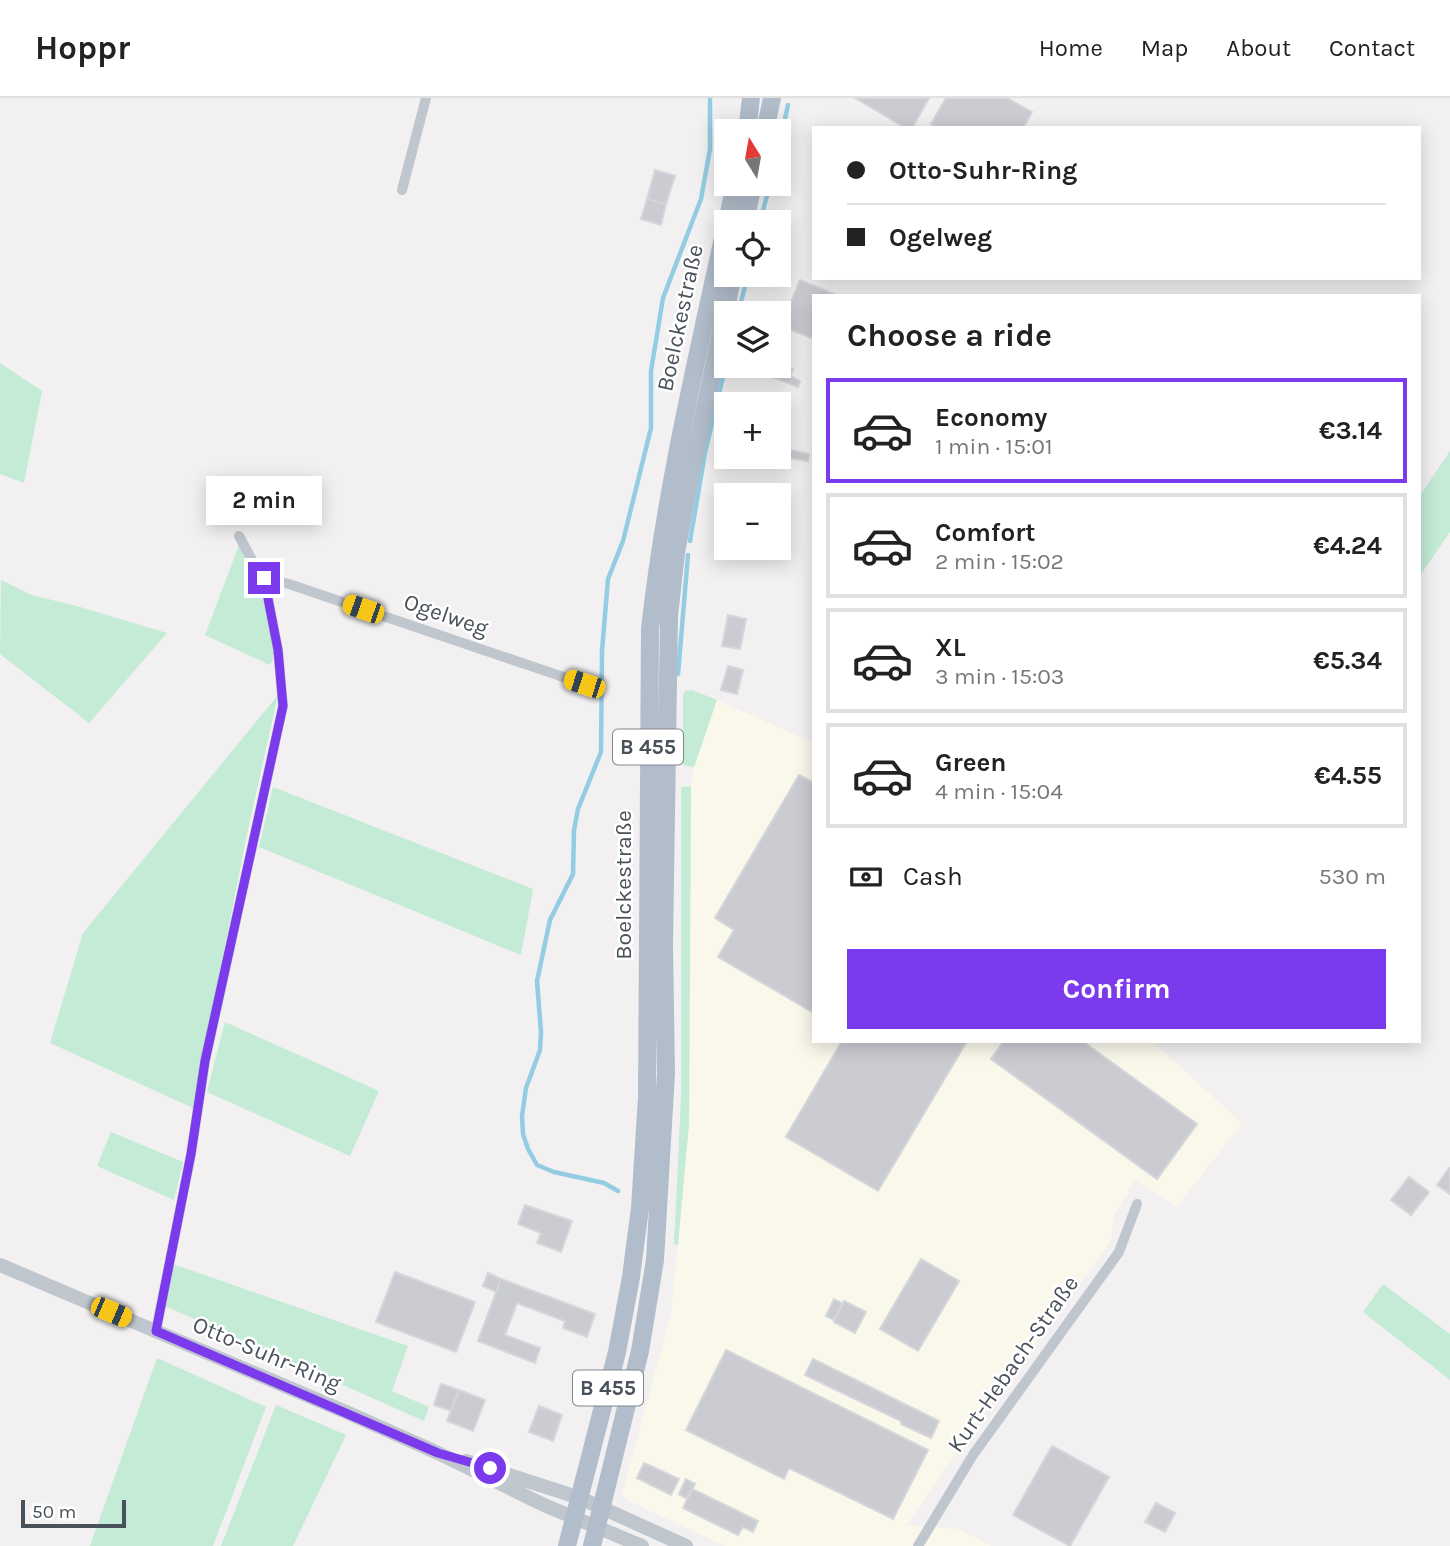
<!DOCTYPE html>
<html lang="en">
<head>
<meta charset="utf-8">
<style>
  :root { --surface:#fff; --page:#f6f6f6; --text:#222; --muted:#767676; --line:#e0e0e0; --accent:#7c3aed }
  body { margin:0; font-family:Karla,sans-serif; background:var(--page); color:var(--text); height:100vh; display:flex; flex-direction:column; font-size:26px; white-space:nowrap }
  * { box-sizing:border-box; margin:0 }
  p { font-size:23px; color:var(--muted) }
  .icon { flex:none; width:38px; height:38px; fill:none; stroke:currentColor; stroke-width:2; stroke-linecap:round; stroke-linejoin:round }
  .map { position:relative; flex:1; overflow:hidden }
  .side { position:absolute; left:812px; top:196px; width:609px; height:749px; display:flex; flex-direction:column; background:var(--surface); border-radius:0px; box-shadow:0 4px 18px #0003 }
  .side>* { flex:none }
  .guide { position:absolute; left:812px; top:28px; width:609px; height:154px; border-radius:0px; box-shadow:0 4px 18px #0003; display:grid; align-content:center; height:154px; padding:0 35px; background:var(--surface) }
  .needle { width:46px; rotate:349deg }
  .fabs { position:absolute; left:714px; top:21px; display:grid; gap:14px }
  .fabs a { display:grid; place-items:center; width:77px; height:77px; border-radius:0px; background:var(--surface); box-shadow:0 4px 18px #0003; font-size:35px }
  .scale { position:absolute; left:21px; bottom:18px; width:105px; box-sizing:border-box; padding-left:7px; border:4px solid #49515b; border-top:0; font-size:19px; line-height:24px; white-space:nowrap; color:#49515b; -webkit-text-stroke:5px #fff; paint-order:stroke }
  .end { position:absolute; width:32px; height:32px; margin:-16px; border:9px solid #7c3aed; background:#fff; box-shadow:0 0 0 4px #fff }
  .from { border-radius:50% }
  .bubble { position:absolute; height:49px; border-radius:0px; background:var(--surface); box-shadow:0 4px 18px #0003; font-size:23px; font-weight:700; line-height:49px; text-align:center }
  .car { position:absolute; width:21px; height:42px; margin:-21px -10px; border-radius:9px; box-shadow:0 0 5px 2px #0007; background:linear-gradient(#f5c518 24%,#345 0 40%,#f5c518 0 76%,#345 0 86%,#f5c518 0) }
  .guide b { display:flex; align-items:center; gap:24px; height:66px; font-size:26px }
  .guide b+b { border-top:2px solid var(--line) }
  .guide i { width:18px; height:18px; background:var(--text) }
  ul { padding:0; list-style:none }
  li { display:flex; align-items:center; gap:21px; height:105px; margin:0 14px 10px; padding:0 21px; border:4px solid var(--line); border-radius:0px }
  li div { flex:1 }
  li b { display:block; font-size:26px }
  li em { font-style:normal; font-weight:700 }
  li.active { border-color:var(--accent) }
  li>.icon { width:63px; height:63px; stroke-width:1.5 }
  h2 { padding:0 35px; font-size:32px; line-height:84px }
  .pay { display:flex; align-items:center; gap:18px; height:77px; padding:0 35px; font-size:26px }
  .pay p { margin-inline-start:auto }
  .action { display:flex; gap:14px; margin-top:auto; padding:14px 35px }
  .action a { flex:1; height:80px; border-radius:0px; background:var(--accent); color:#fff; font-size:28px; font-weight:700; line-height:80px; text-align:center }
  header { display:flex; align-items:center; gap:42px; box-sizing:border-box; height:98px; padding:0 35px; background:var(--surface); border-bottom:2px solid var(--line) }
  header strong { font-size:33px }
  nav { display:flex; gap:38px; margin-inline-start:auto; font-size:24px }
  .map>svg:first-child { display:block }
  .commercial { fill:#faf7eb }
  .green { fill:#c3ebd5 }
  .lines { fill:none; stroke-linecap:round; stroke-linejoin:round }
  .stream { stroke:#94cde3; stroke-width:4.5 }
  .building { fill:#caccd2; stroke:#d4d6da; stroke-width:2 }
  .minor { stroke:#bfc6cd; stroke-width:10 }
  .tertiary { stroke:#bfc6cd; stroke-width:14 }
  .primary { stroke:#b2bdcb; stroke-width:18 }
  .route { stroke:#7c3aed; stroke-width:9 }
  .labels { text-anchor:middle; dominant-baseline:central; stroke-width:5; stroke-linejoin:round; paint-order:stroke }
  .shield { fill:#fff; stroke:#80858c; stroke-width:2 }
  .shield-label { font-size:21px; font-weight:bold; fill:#49515b }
  .street-label { font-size:23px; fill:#49515b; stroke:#fff }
</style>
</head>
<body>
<header>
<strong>Hoppr</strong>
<nav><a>Home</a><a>Map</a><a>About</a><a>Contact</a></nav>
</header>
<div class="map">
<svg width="1450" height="1448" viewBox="0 0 1450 1448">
  <rect width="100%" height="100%" fill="#f2f0f0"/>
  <!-- commercial -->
  <path class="commercial" d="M 717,602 L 814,645 L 814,943 L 1152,943 L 1242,1025 L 1177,1109 L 1136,1081 L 1114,1117 L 1111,1143 L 974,1330 L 907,1427 L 959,1431 L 991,1448 L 725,1448 L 627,1402 L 622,1396 L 671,1216 L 689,1026 L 691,688 L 694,669 Z"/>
  <!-- green -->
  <path class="green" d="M 0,265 L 42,293 L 24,385 L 0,376 Z
    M 1450,353 L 1450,434 L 1419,479 L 1419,399 Z
    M 239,447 C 251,469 285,546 270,567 L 205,537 Z
    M 1,482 L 31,497 L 77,508 L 167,535 L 89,625 L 0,556 Z
    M 692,592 L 717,602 L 694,669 L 683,667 L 683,598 L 685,593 Z
    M 278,597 L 247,736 L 193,1010 L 50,945 L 83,835 Z
    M 691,688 L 689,1026 L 678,1147 L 674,1146 L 681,1001 L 681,692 L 682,689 Z
    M 273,689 L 533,791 L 521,857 L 259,749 Z
    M 225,924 L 379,993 L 350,1058 L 207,994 Z
    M 111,1034 L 183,1064 L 174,1102 L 97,1068 Z
    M 173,1166 L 408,1248 L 392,1293 L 429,1309 L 424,1323 L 165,1208 Z
    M 1383,1186 L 1450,1236 L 1450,1282 L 1363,1214 Z
    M 157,1260 L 266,1309 L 213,1448 L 90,1448 Z
    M 276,1307 L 346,1337 L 293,1448 L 221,1448 Z"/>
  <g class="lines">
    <!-- stream -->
    <path class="stream" d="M 779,48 L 788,7
      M 760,124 L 770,86
      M 738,215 L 748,177
      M 690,443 L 705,355 L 726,266
      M 678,576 L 688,457
      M 618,1093 L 604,1085 L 554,1074 L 537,1067 L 528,1051 L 523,1036 L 522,1018 L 526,990 L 540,952 L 541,934 L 537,883 L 550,822 L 573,776 L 574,732 L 578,711 L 601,654 L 602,553 L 608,481 L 623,443 L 651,330 L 651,273 L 663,200 L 701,101 L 710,51 L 710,0"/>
  </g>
  <!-- building -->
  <path class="building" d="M 855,0 L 929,0 L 912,30 L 906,30 Z
    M 946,0 L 1007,0 L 1032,14 L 1023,30 L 937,30 L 931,26 Z
    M 655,72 L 675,78 L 666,106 L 647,101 Z
    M 647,101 L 666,106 L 661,127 L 641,121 Z
    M 800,182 L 838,198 L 814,198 L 814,241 L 781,228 Z
    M 779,266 L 793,271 L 790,278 L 800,283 L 798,289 L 770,278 L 774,268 L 779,268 Z
    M 767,297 L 787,301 L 782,326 L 779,325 L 779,306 L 766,306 Z
    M 791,352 L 809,356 L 808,363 L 789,360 Z
    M 728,517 L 746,521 L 740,551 L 722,548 Z
    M 728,568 L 743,572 L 737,596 L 721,592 Z
    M 799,677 L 814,685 L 814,915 L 718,859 L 734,832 L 715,820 Z
    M 842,943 L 967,943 L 878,1093 L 786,1039 Z
    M 1004,943 L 1082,943 L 1197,1026 L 1157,1081 L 991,961 Z
    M 1449,1070 L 1450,1070 L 1450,1096 L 1437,1087 Z
    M 1409,1079 L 1429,1094 L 1411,1117 L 1391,1102 Z
    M 525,1107 L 572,1123 L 561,1154 L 537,1145 L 541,1135 L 518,1126 Z
    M 921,1161 L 959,1183 L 918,1253 L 880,1231 Z
    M 395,1174 L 475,1204 L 456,1254 L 376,1224 Z
    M 488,1175 L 501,1181 L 496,1194 L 483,1188 Z
    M 501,1181 L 595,1216 L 587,1239 L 563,1230 L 565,1223 L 517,1205 L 505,1237 L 540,1250 L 535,1265 L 478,1243 Z
    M 834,1201 L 843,1206 L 834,1222 L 826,1218 Z
    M 844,1203 L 866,1214 L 855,1235 L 834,1224 Z
    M 726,1252 L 928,1352 L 893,1421 L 789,1370 L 784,1381 L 686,1332 Z
    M 813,1261 L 939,1323 L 931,1340 L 901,1326 L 901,1323 L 805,1277 Z
    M 441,1286 L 459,1292 L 451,1313 L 434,1307 Z
    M 459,1292 L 485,1302 L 473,1333 L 447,1323 Z
    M 539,1308 L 562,1317 L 553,1343 L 529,1334 Z
    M 1052,1348 L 1109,1379 L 1070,1448 L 1013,1417 Z
    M 644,1365 L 679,1381 L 671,1397 L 637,1380 Z
    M 686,1381 L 695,1386 L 687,1401 L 679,1396 Z
    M 692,1391 L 758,1423 L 753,1434 L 743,1429 L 738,1437 L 683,1410 Z
    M 1156,1405 L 1175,1415 L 1165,1434 L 1145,1424 Z"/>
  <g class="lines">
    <!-- minor -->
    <path class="minor" d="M 402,92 L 426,0
      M 239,438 L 257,471 L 264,480
      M 156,1233 L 191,1056 L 205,963 L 283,608 L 278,552 L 264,480 L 289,486 L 584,586
      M 918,1448 L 973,1357 L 1119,1154 L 1137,1106"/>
    <!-- tertiary -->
    <path class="tertiary" d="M 0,1167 L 346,1314 L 438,1355 L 544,1407 L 642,1448
      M 466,1363 L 580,1400 L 686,1448"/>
    <!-- primary -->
    <path class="primary" d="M 747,33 L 751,0
      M 765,33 L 772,0
      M 727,124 L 735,86
      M 745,124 L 753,86
      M 567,1448 L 617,1254 L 631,1179 L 640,1110 L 647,999 L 650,531 C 665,394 697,260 726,126
      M 592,1448 L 640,1253 L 655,1162 L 666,975 L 664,847 L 669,518 L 676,455 L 687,395 L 733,177"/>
  </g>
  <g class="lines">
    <!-- route -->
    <path class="route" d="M 264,480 L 278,552 L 283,608 L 205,963 L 191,1056 L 156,1233 L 438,1355 L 490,1370"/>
  </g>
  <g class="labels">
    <!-- shield labels -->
    <g class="shield">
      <rect x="613" y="631.5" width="70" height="35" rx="5"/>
      <rect x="573" y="1272.5" width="70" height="35" rx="5"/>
    </g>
    <g class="shield-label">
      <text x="648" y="649">B 455</text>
      <text x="608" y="1290">B 455</text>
    </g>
    <!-- street labels -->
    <g class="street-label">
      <text transform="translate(680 220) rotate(-78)">Boelckestraße</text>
      <text transform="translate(446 517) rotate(19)">Ogelweg</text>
      <text transform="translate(623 787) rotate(-90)">Boelckestraße</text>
      <text transform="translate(267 1256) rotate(23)">Otto-Suhr-Ring</text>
      <text transform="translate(1013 1266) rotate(-55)">Kurt-Hebach-Straße</text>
    </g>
  </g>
</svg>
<div class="fabs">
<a><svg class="needle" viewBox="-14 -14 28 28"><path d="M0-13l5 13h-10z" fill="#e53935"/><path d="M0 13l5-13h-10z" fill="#767676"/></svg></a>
<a><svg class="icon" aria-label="locate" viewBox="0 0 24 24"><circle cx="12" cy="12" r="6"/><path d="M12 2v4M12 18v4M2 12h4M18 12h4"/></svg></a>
<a><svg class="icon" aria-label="layers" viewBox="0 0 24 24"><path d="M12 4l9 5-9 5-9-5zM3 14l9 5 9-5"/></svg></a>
<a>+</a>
<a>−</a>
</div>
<div class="scale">50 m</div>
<i class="end from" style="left:490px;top:1370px"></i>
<i class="end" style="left:264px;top:480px"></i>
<div class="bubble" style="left:206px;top:378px;width:116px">2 min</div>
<i class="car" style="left:363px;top:511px;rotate:289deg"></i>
<i class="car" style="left:584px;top:586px;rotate:288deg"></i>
<i class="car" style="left:111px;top:1214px;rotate:113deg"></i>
<div class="guide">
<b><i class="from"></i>Otto-Suhr-Ring</b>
<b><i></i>Ogelweg</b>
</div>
<section class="side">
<h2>Choose a ride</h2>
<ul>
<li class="active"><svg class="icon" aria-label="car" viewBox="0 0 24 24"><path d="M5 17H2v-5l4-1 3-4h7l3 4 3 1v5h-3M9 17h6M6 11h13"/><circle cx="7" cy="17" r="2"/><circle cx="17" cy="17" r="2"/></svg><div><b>Economy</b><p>1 min · 15:01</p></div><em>€3.14</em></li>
<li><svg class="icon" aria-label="car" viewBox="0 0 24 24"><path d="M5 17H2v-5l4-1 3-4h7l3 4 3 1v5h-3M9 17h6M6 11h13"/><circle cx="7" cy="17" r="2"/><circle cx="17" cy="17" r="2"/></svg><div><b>Comfort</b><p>2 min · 15:02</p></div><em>€4.24</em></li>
<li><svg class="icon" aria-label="car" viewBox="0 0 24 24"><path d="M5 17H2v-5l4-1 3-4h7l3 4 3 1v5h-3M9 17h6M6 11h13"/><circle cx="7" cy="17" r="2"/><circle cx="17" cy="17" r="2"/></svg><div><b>XL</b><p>3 min · 15:03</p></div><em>€5.34</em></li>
<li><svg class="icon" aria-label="car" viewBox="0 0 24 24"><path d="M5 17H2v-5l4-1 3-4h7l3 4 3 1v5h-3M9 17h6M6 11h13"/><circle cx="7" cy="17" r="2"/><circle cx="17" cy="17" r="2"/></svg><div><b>Green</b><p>4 min · 15:04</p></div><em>€4.55</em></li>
</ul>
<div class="pay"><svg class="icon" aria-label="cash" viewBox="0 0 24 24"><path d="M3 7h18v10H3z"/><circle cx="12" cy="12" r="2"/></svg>Cash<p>530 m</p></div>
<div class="action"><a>Confirm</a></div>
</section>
</div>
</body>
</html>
